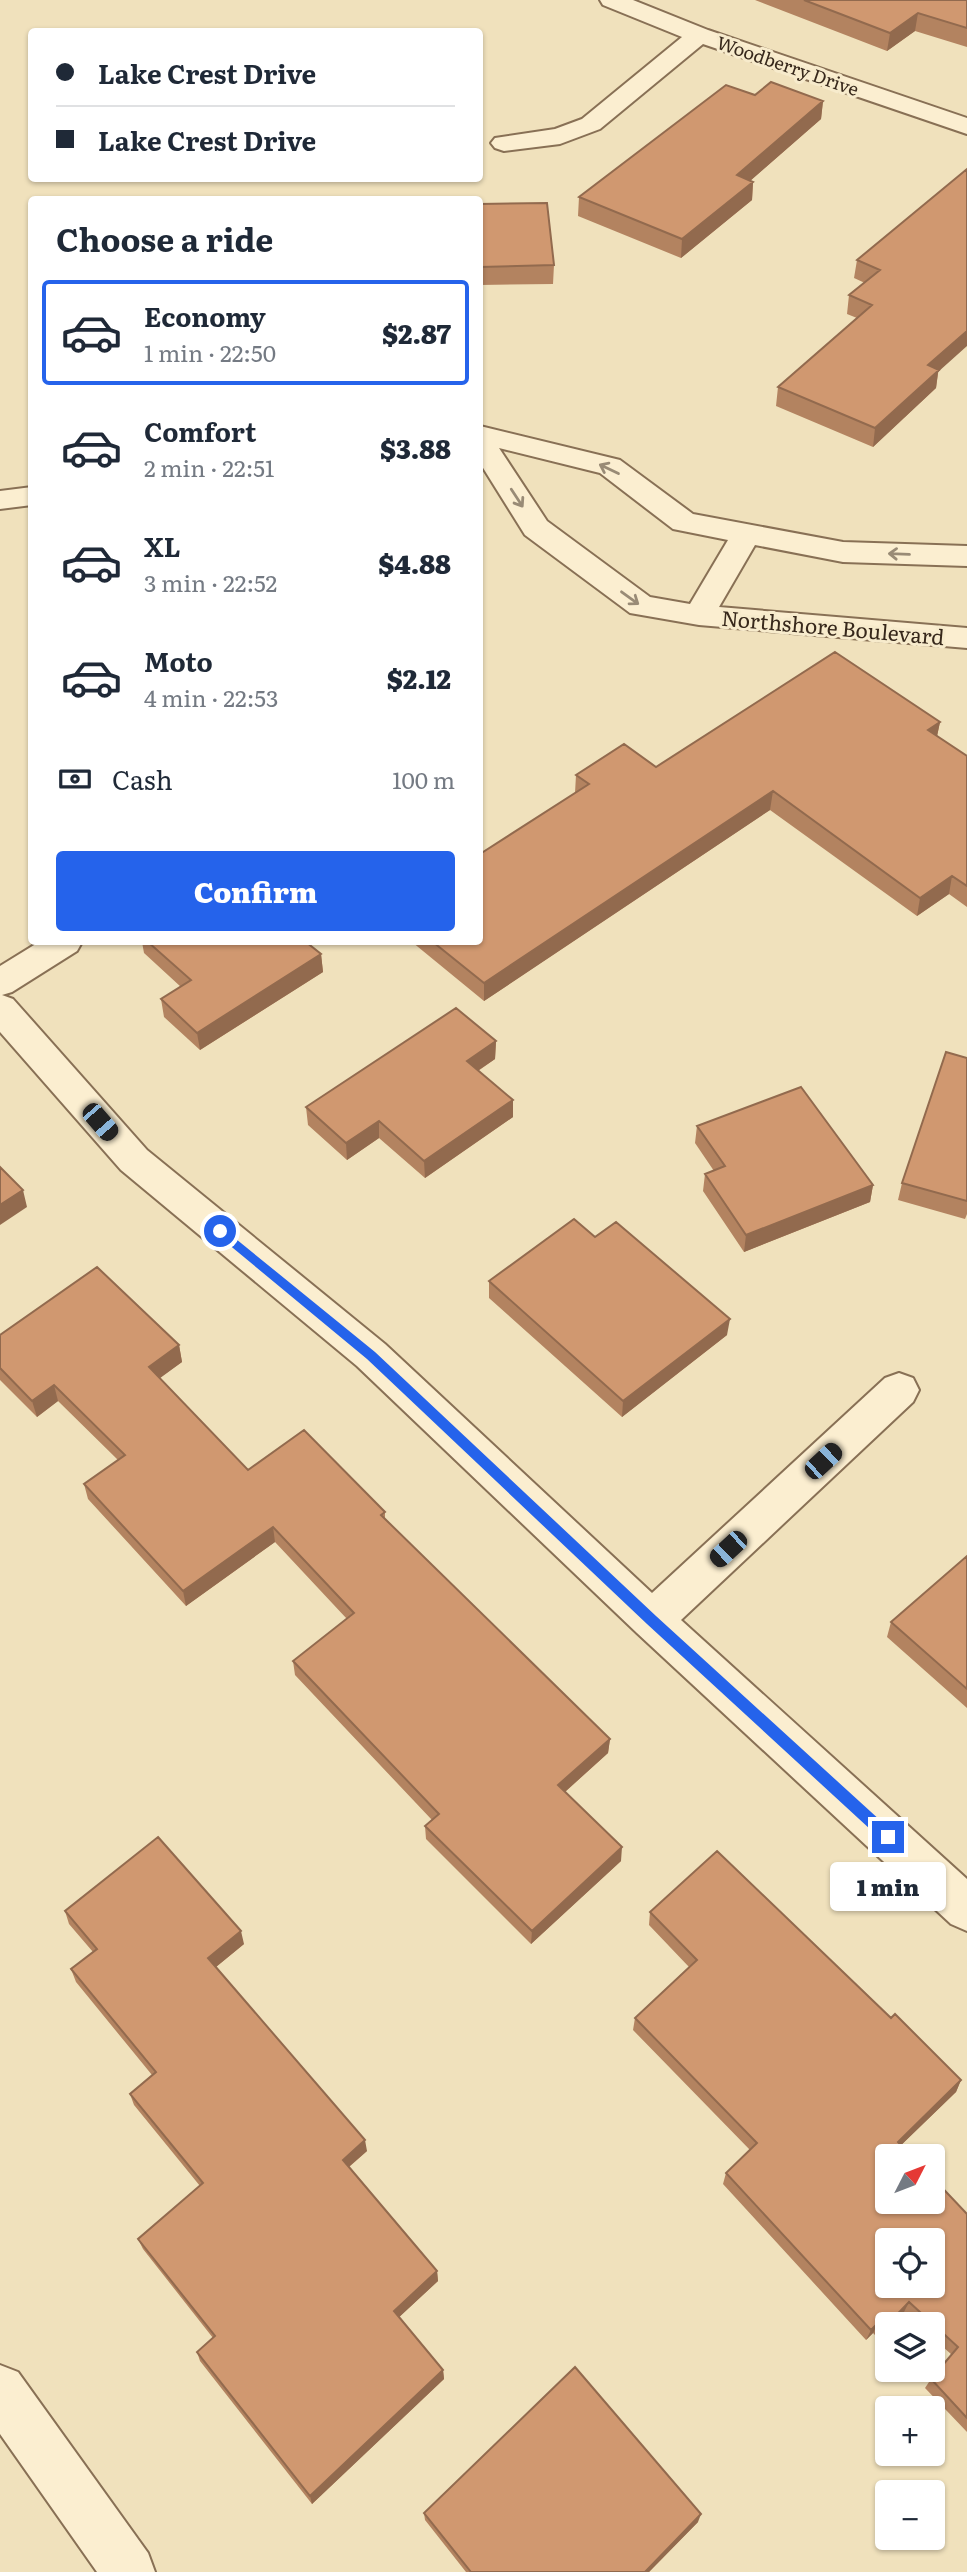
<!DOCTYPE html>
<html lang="en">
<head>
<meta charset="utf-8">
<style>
  :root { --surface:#fff; --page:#f6f6f7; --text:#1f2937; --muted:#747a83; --line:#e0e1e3; --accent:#2563eb }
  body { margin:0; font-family:Literata,serif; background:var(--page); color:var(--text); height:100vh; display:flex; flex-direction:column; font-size:26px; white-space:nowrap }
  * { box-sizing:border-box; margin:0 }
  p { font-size:23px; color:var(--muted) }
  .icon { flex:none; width:38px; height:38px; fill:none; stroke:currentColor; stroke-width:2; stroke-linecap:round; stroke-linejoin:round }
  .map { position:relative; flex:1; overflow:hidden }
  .details { position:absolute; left:28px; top:196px; width:455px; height:749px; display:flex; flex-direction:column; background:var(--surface); border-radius:7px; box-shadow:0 2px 5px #0004 }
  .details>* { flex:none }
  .top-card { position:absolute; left:28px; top:28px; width:455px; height:154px; border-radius:7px; box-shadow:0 2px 5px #0004; display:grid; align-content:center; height:154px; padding:0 28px; background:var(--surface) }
  .needle { width:46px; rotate:48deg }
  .buttons { position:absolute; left:875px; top:2144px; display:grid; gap:14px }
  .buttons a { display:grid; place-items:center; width:70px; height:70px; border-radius:7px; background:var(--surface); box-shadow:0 2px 5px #0004; font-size:35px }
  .end { position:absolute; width:32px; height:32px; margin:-16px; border:9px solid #2563eb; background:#fff; box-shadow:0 0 0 4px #fff }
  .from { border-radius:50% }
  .bubble { position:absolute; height:49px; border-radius:7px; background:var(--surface); box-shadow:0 2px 5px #0004; font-size:23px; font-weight:800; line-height:49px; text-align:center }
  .car { position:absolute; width:21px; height:42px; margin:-21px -10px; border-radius:9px; box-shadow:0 0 5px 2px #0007; background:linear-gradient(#222 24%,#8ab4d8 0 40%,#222 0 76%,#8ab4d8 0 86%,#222 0) }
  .top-card b { display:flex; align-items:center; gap:24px; height:66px; font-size:26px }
  .top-card b+b { border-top:2px solid var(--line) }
  .top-card i { width:18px; height:18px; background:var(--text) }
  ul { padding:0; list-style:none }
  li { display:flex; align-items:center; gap:21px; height:105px; margin:0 14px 10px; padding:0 14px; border:4px solid transparent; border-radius:7px }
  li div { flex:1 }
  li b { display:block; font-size:26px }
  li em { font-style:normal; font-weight:800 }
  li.selected { border-color:var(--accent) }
  li>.icon { width:63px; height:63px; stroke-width:1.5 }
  h2 { padding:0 28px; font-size:32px; line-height:84px }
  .pay { display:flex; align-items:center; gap:18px; height:77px; padding:0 28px; font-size:26px }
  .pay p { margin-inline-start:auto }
  .button { display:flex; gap:14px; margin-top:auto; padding:14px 28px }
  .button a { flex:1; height:80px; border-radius:7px; background:var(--accent); color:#fff; font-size:28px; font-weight:800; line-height:80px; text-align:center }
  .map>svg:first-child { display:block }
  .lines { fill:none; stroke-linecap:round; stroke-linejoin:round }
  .street-casing { stroke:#887055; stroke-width:4 }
  .street { fill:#fbeed0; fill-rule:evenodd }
  .wall { fill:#b38360 }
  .shaded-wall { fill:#926a4e }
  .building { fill:#d09870; stroke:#926a4e; stroke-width:2; fill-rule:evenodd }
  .oneway { stroke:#998b76 }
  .route { fill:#2563eb }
  .labels { text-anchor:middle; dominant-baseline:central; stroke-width:6; stroke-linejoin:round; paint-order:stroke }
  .far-street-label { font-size:18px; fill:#37281b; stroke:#f7ebcc }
  .street-label { font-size:21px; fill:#37281b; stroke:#f7ebcc }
</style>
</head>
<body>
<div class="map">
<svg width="967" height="2572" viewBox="0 0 967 2572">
  <rect width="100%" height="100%" fill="#f0e1bc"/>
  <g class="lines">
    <defs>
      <path id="street" d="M 600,0 L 633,0 L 708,30 L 967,118 L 967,134 L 703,44 L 600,129 L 560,144 L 504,151 L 495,148 L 491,143 L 495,138 L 555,129 L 582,119 L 682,37 L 603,5 Z
        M 480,426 L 620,460 L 693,514 L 843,542 L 967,546 L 967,566 L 843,562 L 755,545 L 719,607 L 967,628 L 967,648 L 699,625 L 630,613 L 525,535 L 480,463 ZM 499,448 L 600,473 L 673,529 L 728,540 L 690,604 L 650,597 L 547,521 Z
        M 32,487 L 32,505 L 0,509 L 0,491 Z
        M 39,942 L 82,942 L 77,951 L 12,992 L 2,995 L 13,999 L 147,1150 L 385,1344 L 652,1593 L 885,1378 L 899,1373 L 913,1378 L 919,1390 L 913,1402 L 681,1620 L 967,1879 L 967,1931 L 951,1924 L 637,1633 L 357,1366 L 121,1170 L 0,1032 L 0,966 Z
        M 0,2365 L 18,2372 L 148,2553 L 155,2572 L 97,2572 L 0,2434 Z"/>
    </defs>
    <!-- street casing -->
    <use href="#street" class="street-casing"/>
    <!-- street -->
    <use href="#street" class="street"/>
  </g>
  <!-- wall -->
  <path class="wall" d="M 755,0 L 967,0 L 967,47 L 915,31 L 887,51 Z
    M 755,95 L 823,101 L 821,119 L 750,181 L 753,182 L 752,200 L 681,258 L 578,216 L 579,197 Z
    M 967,169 L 936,388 L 873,447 L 776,406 L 778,387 L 857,318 L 847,314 L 849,295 L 865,283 L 854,278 L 857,260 Z
    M 480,204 L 554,265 L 553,284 L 480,285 Z
    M 940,722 L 937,736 L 967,756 L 967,907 L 949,894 L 917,916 L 770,810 L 484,1001 L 412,942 L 480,942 L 575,793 L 576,775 L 656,767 Z
    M 142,942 L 306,942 L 321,954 L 323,972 L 200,1050 L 164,1017 L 161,999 L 181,987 L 144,953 Z
    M 496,1041 L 495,1059 L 478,1071 L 513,1100 L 513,1117 L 425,1178 L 379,1138 L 347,1160 L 308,1125 L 306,1107 Z
    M 967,1058 L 967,1214 L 965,1219 L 898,1200 L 902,1183 Z
    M 697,1126 L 873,1185 L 870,1202 L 744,1252 L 703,1191 L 705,1174 L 714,1171 L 695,1143 Z
    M 489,1281 L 727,1335 L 622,1417 L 489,1298 Z
    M 0,1335 L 179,1345 L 182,1362 L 159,1378 L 248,1470 L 385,1512 L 385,1519 L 610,1739 L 608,1753 L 565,1792 L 621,1861 L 531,1944 L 426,1839 L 425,1826 L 432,1820 L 295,1675 L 293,1661 L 347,1619 L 275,1542 L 186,1606 L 88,1499 L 84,1484 L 118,1460 L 58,1401 L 37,1417 L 0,1380 Z
    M 967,1556 L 967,1708 L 887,1637 L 891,1622 Z
    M 65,1911 L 244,1944 L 216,1967 L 367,2151 L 349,2167 L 437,2271 L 438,2281 L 399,2317 L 443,2370 L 444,2379 L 312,2504 L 200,2361 L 197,2352 L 213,2338 L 143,2249 L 138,2239 L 200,2186 L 134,2105 L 130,2094 L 152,2075 L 76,1982 L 71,1969 L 93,1952 L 69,1924 Z
    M 650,1912 L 891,2018 L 961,2080 L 956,2092 L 901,2145 L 967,2214 L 967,2432 L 925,2388 L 931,2379 L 952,2355 L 933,2338 L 933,2324 L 918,2324 L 904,2312 L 892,2324 L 887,2324 L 887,2329 L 878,2338 L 873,2333 L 866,2340 L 723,2184 L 726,2173 L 750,2150 L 633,2030 L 635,2018 L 689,1967 L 649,1925 Z
    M 424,2513 L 698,2522 L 649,2572 L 466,2572 L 425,2520 Z"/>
  <!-- shaded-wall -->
  <path class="shaded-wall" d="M 918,13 L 915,31 L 887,51 L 890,33 Z
    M 823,101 L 821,119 L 735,194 L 737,175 Z
    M 753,182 L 752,200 L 681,258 L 682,239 Z
    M 967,331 L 967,346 L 938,372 L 936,388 L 873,447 L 875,428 L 928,365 Z
    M 940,722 L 936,741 L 928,730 Z
    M 773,791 L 770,810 L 484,1001 L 484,983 Z
    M 952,876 L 949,894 L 917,916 L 920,898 Z
    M 321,954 L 323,972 L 200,1050 L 197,1033 Z
    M 496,1041 L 495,1059 L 467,1078 L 467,1061 Z
    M 513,1100 L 513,1117 L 425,1178 L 424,1161 Z
    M 379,1121 L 379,1138 L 347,1160 L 346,1143 Z
    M 873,1185 L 870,1202 L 744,1252 L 746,1235 Z
    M 23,1190 L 27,1207 L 0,1225 L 0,1205 Z
    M 730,1319 L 727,1335 L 622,1417 L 623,1401 Z
    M 179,1345 L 182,1362 L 152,1384 L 149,1367 Z
    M 54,1385 L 58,1401 L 37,1417 L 32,1401 Z
    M 273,1527 L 275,1542 L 186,1606 L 183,1591 Z
    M 610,1739 L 608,1753 L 557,1799 L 558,1785 Z
    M 622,1847 L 621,1861 L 531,1944 L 532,1931 Z
    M 241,1931 L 244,1944 L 211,1971 L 208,1958 Z
    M 961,2080 L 956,2092 L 893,2153 L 898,2142 Z
    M 365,2140 L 367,2151 L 344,2171 L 343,2160 Z
    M 437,2271 L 438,2281 L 395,2321 L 394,2311 Z
    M 909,2302 L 904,2312 L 892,2324 L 888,2324 Z
    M 878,2323 L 873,2333 L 866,2340 L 871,2330 Z
    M 887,2325 L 887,2329 L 878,2338 L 883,2329 Z
    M 443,2370 L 444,2379 L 312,2504 L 310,2496 Z
    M 701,2514 L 698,2522 L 649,2572 L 645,2572 Z"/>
  <!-- building -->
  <path class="building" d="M 804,0 L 967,0 L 967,28 L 918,13 L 890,33 Z
    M 771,82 L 823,101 L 737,175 L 753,182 L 682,239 L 579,197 L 726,85 L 755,95 Z
    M 967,169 L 967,331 L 928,365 L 939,370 L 875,428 L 778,387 L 872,305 L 849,295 L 880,270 L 857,260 Z
    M 547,203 L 554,265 L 480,267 L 480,204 Z
    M 835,652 L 940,722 L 928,730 L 967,756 L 967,886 L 952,876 L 920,898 L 773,791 L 484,983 L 433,942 L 480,942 L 480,854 L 589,784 L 576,775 L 624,744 L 656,767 Z
    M 148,942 L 306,942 L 321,954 L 197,1033 L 161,999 L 191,980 Z
    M 456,1008 L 496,1041 L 467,1061 L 513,1100 L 424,1161 L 379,1121 L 346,1143 L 306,1107 Z
    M 946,1052 L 967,1058 L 967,1201 L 902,1183 Z
    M 801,1087 L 873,1185 L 746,1235 L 705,1174 L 725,1166 L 697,1126 Z
    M 0,1167 L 23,1190 L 0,1205 Z
    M 574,1219 L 595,1237 L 616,1222 L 730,1319 L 623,1401 L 489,1281 Z
    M 97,1267 L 179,1345 L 149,1367 L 248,1470 L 304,1430 L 385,1512 L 381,1515 L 610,1739 L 558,1785 L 622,1847 L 532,1931 L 425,1826 L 439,1814 L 293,1661 L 354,1613 L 273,1527 L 183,1591 L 84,1484 L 125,1455 L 54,1385 L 32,1401 L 0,1368 L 0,1335 Z
    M 967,1556 L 967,1689 L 891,1622 Z
    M 158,1837 L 241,1931 L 208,1958 L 365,2140 L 343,2160 L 437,2271 L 394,2311 L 443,2370 L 310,2496 L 197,2352 L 215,2336 L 138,2239 L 203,2183 L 130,2094 L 156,2072 L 71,1969 L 97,1949 L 65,1911 Z
    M 717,1851 L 891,2018 L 895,2014 L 961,2080 L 898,2142 L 911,2156 L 887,2156 L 887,2202 L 933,2202 L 933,2178 L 967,2214 L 967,2418 L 931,2379 L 958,2347 L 909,2302 L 883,2329 L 878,2323 L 871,2330 L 726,2173 L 757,2143 L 635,2018 L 697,1960 L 650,1912 ZM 887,2240 L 933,2240 L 933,2286 L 887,2286 Z
    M 575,2367 L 701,2514 L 645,2572 L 471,2572 L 424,2513 Z"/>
  <!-- one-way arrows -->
  <defs><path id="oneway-shaft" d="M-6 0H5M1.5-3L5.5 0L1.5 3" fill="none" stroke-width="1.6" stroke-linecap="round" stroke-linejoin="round" transform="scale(1.75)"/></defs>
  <g class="oneway">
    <use href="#oneway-shaft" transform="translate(609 469) rotate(-154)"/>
    <use href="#oneway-shaft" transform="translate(517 498) rotate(57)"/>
    <use href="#oneway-shaft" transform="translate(899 554) rotate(-178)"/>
    <use href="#oneway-shaft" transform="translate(630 598) rotate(36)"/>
  </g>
  <!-- route -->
  <path class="route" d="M 220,1226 L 375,1352 L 656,1616 L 893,1832 L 893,1841 L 883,1841 L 647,1624 L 367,1359 L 216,1234 L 216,1228 Z"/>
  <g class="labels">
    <!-- far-street labels -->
    <g class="far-street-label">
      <text transform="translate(788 65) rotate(19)">Woodberry Drive</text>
    </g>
    <!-- street labels -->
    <g class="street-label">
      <text transform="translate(833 626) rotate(5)">Northshore Boulevard</text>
    </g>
  </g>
</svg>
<div class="buttons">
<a><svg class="needle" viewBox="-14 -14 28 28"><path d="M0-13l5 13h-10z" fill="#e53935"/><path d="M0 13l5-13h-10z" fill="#747a83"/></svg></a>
<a><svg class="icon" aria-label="locate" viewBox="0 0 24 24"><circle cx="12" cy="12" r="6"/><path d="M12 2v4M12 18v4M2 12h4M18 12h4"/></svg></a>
<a><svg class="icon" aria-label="layers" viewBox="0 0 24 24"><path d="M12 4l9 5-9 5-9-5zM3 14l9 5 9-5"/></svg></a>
<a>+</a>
<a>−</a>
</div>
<i class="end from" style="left:220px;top:1231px"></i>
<i class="end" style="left:888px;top:1837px"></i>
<div class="bubble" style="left:830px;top:1862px;width:116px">1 min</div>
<i class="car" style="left:100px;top:1122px;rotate:139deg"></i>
<i class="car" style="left:823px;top:1461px;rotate:47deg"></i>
<i class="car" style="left:728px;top:1549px;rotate:227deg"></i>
<div class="top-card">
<b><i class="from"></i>Lake Crest Drive</b>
<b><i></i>Lake Crest Drive</b>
</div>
<section class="details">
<h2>Choose a ride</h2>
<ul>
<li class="selected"><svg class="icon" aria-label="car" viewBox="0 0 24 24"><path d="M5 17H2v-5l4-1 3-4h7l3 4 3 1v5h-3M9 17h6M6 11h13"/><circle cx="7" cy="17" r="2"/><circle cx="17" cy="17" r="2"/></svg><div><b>Economy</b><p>1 min · 22:50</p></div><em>$2.87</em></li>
<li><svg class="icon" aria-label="car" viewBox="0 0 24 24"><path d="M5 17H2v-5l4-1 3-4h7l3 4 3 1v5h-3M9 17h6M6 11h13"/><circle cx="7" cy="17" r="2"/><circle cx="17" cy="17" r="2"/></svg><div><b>Comfort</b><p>2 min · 22:51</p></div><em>$3.88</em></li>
<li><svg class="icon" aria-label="car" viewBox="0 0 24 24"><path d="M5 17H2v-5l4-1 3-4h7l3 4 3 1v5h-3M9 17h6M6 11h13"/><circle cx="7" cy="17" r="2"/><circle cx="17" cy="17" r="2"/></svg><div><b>XL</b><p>3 min · 22:52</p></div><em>$4.88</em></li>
<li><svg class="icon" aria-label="car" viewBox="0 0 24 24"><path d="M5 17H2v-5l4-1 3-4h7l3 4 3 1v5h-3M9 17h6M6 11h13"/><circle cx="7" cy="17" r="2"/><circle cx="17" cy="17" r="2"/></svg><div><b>Moto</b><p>4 min · 22:53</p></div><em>$2.12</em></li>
</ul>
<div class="pay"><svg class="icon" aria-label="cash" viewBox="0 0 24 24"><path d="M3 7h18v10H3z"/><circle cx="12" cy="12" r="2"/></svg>Cash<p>100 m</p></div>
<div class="button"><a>Confirm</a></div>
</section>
</div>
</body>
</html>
